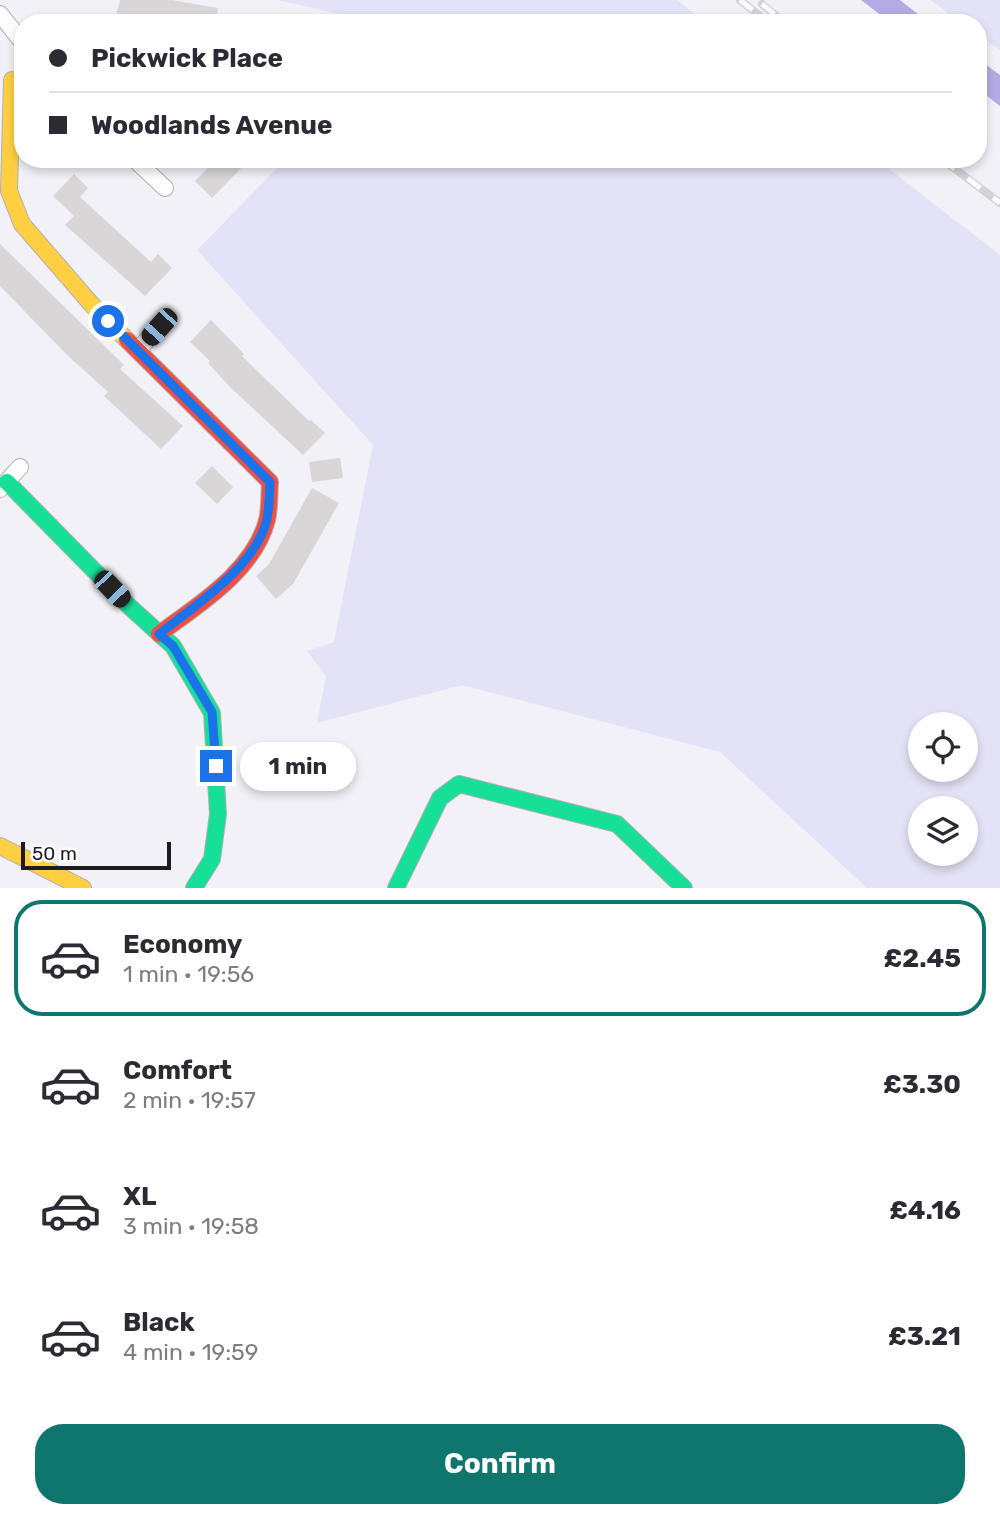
<!DOCTYPE html>
<html lang="en">
<head>
<meta charset="utf-8">
<style>
  :root { --surface:#fff; --page:#f2f2f3; --text:#2b2b33; --muted:#7c7c81; --line:#e1e1e2; --accent:#0f766e }
  body { margin:0; font-family:Rubik,sans-serif; background:var(--page); color:var(--text); height:100vh; display:flex; flex-direction:column; font-size:26px; white-space:nowrap }
  * { box-sizing:border-box; margin:0 }
  p { font-size:23px; color:var(--muted) }
  .icon { flex:none; width:38px; height:38px; fill:none; stroke:currentColor; stroke-width:2; stroke-linecap:round; stroke-linejoin:round }
  .map { position:relative; height:888px; overflow:hidden }
  .drawer { display:flex; flex-direction:column; background:var(--surface); flex:1 }
  .drawer>* { flex:none }
  .guide { position:absolute; left:14px; top:14px; width:973px; height:154px; border-radius:28px; box-shadow:0 4px 10px #0003; display:grid; align-content:center; height:154px; padding:0 35px; background:var(--surface) }
  .controls { position:absolute; left:908px; top:712px; display:grid; gap:14px }
  .controls a { display:grid; place-items:center; width:70px; height:70px; border-radius:50%; background:var(--surface); box-shadow:0 4px 10px #0003; font-size:35px }
  .scale { position:absolute; left:21px; bottom:18px; width:150px; box-sizing:border-box; padding-left:7px; border:4px solid #1c1b1f; border-top:0; font-size:19px; line-height:24px; white-space:nowrap; color:#1c1b1f; -webkit-text-stroke:5px #fdfdfd; paint-order:stroke }
  .end { position:absolute; width:32px; height:32px; margin:-16px; border:9px solid #1a73e8; background:#fff; box-shadow:0 0 0 4px #fff }
  .from { border-radius:50% }
  .bubble { position:absolute; height:49px; border-radius:24px; background:var(--surface); box-shadow:0 4px 10px #0003; font-size:23px; font-weight:700; line-height:49px; text-align:center }
  .car { position:absolute; width:21px; height:42px; margin:-21px -10px; border-radius:9px; box-shadow:0 0 5px 2px #0007; background:linear-gradient(#222 24%,#8ab4d8 0 40%,#222 0 76%,#8ab4d8 0 86%,#222 0) }
  .guide b { display:flex; align-items:center; gap:24px; height:66px; font-size:26px }
  .guide b+b { border-top:2px solid var(--line) }
  .guide i { width:18px; height:18px; background:var(--text) }
  ul { padding:12px 0 0; list-style:none }
  li { display:flex; align-items:center; gap:21px; height:116px; margin:0 14px 10px; padding:0 21px; border:4px solid transparent; border-radius:28px }
  li div { flex:1 }
  li b { display:block; font-size:26px }
  li em { font-style:normal; font-weight:700 }
  li.active { border-color:var(--accent) }
  li>.icon { width:63px; height:63px; stroke-width:1.5 }
  .button { display:flex; gap:14px; margin-top:auto; padding:14px 35px }
  .button a { flex:1; height:80px; border-radius:28px; background:var(--accent); color:#fff; font-size:28px; font-weight:700; line-height:80px; text-align:center }
  .map>svg:first-child { display:block }
  .green { fill:#e4e2f6; fill-rule:evenodd }
  .water { fill:#b5abe4 }
  .building { fill:#d8d6d7 }
  .lines { fill:none; stroke-linecap:round; stroke-linejoin:round }
  .street-casing { stroke:#afafb3; stroke-width:18 }
  .fast-casing { stroke:#afafb3; stroke-width:18 }
  .slow-casing { stroke:#afafb3; stroke-width:18 }
  .jam-casing { stroke:#afafb3; stroke-width:18 }
  .street { stroke:#fdfdfe; stroke-width:16 }
  .fast { stroke:#16e098; stroke-width:16 }
  .slow { stroke:#ffcf43; stroke-width:16 }
  .jam { stroke:#f24e42; stroke-width:16 }
  .rail-casing { stroke:#d3d3d5; stroke-width:8 }
  .rail { stroke:#fdfdfd; stroke-width:5; stroke-dasharray:16; stroke-linecap:butt }
  .route { stroke:#1a73e8; stroke-width:9 }
</style>
</head>
<body>
<div class="map">
<svg width="1000" height="888" viewBox="0 0 1000 888">
  <rect width="100%" height="100%" fill="#f2f1f7"/>
  <!-- green -->
  <path class="green" d="M 277,0 L 677,0 L 706,23 L 380,23 Z
    M 930,0 L 1000,0 L 1000,50 L 978,35 L 978,23 L 962,23 Z
    M 286,159 L 876,159 L 1000,255 L 1000,888 L 867,888 L 720,752 L 462,685 L 317,723 L 326,676 L 307,651 L 334,642 L 373,445 L 197,250 ZM 966,724 L 966,770 L 920,770 L 920,724 ZM 966,808 L 966,854 L 920,854 L 920,808 Z"/>
  <!-- water -->
  <path class="water" d="M 861,0 L 900,0 L 929,23 L 891,23 Z
    M 978,59 L 1000,75 L 1000,106 L 978,89 Z"/>
  <!-- building -->
  <path class="building" d="M 120,0 L 172,0 L 218,8 L 215,23 L 114,23 Z
    M 217,159 L 250,159 L 212,198 L 195,181 Z
    M 74,174 L 88,188 L 80,197 L 151,262 L 158,254 L 172,268 L 145,296 L 65,225 L 74,216 L 53,196 Z
    M 0,244 L 124,365 L 120,369 L 183,426 L 161,449 L 104,396 L 108,392 L 67,355 L 0,286 Z
    M 211,320 L 244,354 L 242,356 L 309,421 L 311,420 L 325,433 L 303,455 L 230,387 L 208,363 L 210,361 L 190,342 Z
    M 340,458 L 343,478 L 312,482 L 309,462 Z
    M 212,466 L 233,487 L 217,504 L 195,483 Z
    M 312,488 L 339,503 L 293,584 L 276,599 L 256,576 L 269,564 Z"/>
  <g class="lines">
    <defs>
      <path id="street" d="M 0,14 L 23,43
        M 134,159 L 165,188
        M 138,350 L 159,327
        M 0,489 L 20,467"/>
      <path id="fast" d="M 7,482 L 130,607 L 173,646 L 212,713 L 218,814 L 212,859 L 194,888
        M 396,888 L 440,798 L 459,784 L 617,824 L 684,888"/>
      <path id="slow" d="M 12,80 L 9,191 L 22,224 L 93,306 L 127,340
        M 0,846 L 83,888"/>
      <path id="jam" d="M 127,340 L 270,482 C 269,495 270,508 267,520 C 254,571 198,605 159,634"/>
    </defs>
    <!-- street casing -->
    <use href="#street" class="street-casing"/>
    <!-- fast casing -->
    <use href="#fast" class="fast-casing"/>
    <!-- slow casing -->
    <use href="#slow" class="slow-casing"/>
    <!-- jam casing -->
    <use href="#jam" class="jam-casing"/>
    <!-- street -->
    <use href="#street" class="street"/>
    <!-- fast -->
    <use href="#fast" class="fast"/>
    <!-- slow -->
    <use href="#slow" class="slow"/>
    <!-- jam -->
    <use href="#jam" class="jam"/>
    <defs>
      <path id="rail" d="M 740,0 L 769,23
        M 762,4 L 785,23
        M 942,159 L 1000,203"/>
    </defs>
    <!-- rail casing -->
    <use href="#rail" class="rail-casing"/>
    <!-- rail -->
    <use href="#rail" class="rail"/>
  </g>
  <g class="lines">
    <!-- route -->
    <path class="route" d="M 108,321 L 270,482 C 269,496 270,513 265,526 C 251,569 194,607 159,634 L 173,646 L 212,712 L 216,766"/>
  </g>
</svg>
<div class="controls">
<a><svg class="icon" aria-label="locate" viewBox="0 0 24 24"><circle cx="12" cy="12" r="6"/><path d="M12 2v4M12 18v4M2 12h4M18 12h4"/></svg></a>
<a><svg class="icon" aria-label="layers" viewBox="0 0 24 24"><path d="M12 4l9 5-9 5-9-5zM3 14l9 5 9-5"/></svg></a>
</div>
<div class="scale">50 m</div>
<i class="end from" style="left:108px;top:321px"></i>
<i class="end" style="left:216px;top:766px"></i>
<div class="bubble" style="left:240px;top:742px;width:116px">1 min</div>
<i class="car" style="left:159px;top:327px;rotate:222deg"></i>
<i class="car" style="left:112px;top:589px;rotate:136deg"></i>
<div class="guide">
<b><i class="from"></i>Pickwick Place</b>
<b><i></i>Woodlands Avenue</b>
</div>
</div>
<section class="drawer">
<ul>
<li class="active"><svg class="icon" aria-label="car" viewBox="0 0 24 24"><path d="M5 17H2v-5l4-1 3-4h7l3 4 3 1v5h-3M9 17h6M6 11h13"/><circle cx="7" cy="17" r="2"/><circle cx="17" cy="17" r="2"/></svg><div><b>Economy</b><p>1 min · 19:56</p></div><em>£2.45</em></li>
<li><svg class="icon" aria-label="car" viewBox="0 0 24 24"><path d="M5 17H2v-5l4-1 3-4h7l3 4 3 1v5h-3M9 17h6M6 11h13"/><circle cx="7" cy="17" r="2"/><circle cx="17" cy="17" r="2"/></svg><div><b>Comfort</b><p>2 min · 19:57</p></div><em>£3.30</em></li>
<li><svg class="icon" aria-label="car" viewBox="0 0 24 24"><path d="M5 17H2v-5l4-1 3-4h7l3 4 3 1v5h-3M9 17h6M6 11h13"/><circle cx="7" cy="17" r="2"/><circle cx="17" cy="17" r="2"/></svg><div><b>XL</b><p>3 min · 19:58</p></div><em>£4.16</em></li>
<li><svg class="icon" aria-label="car" viewBox="0 0 24 24"><path d="M5 17H2v-5l4-1 3-4h7l3 4 3 1v5h-3M9 17h6M6 11h13"/><circle cx="7" cy="17" r="2"/><circle cx="17" cy="17" r="2"/></svg><div><b>Black</b><p>4 min · 19:59</p></div><em>£3.21</em></li>
</ul>
<div class="button"><a>Confirm</a></div>
</section>
</body>
</html>
